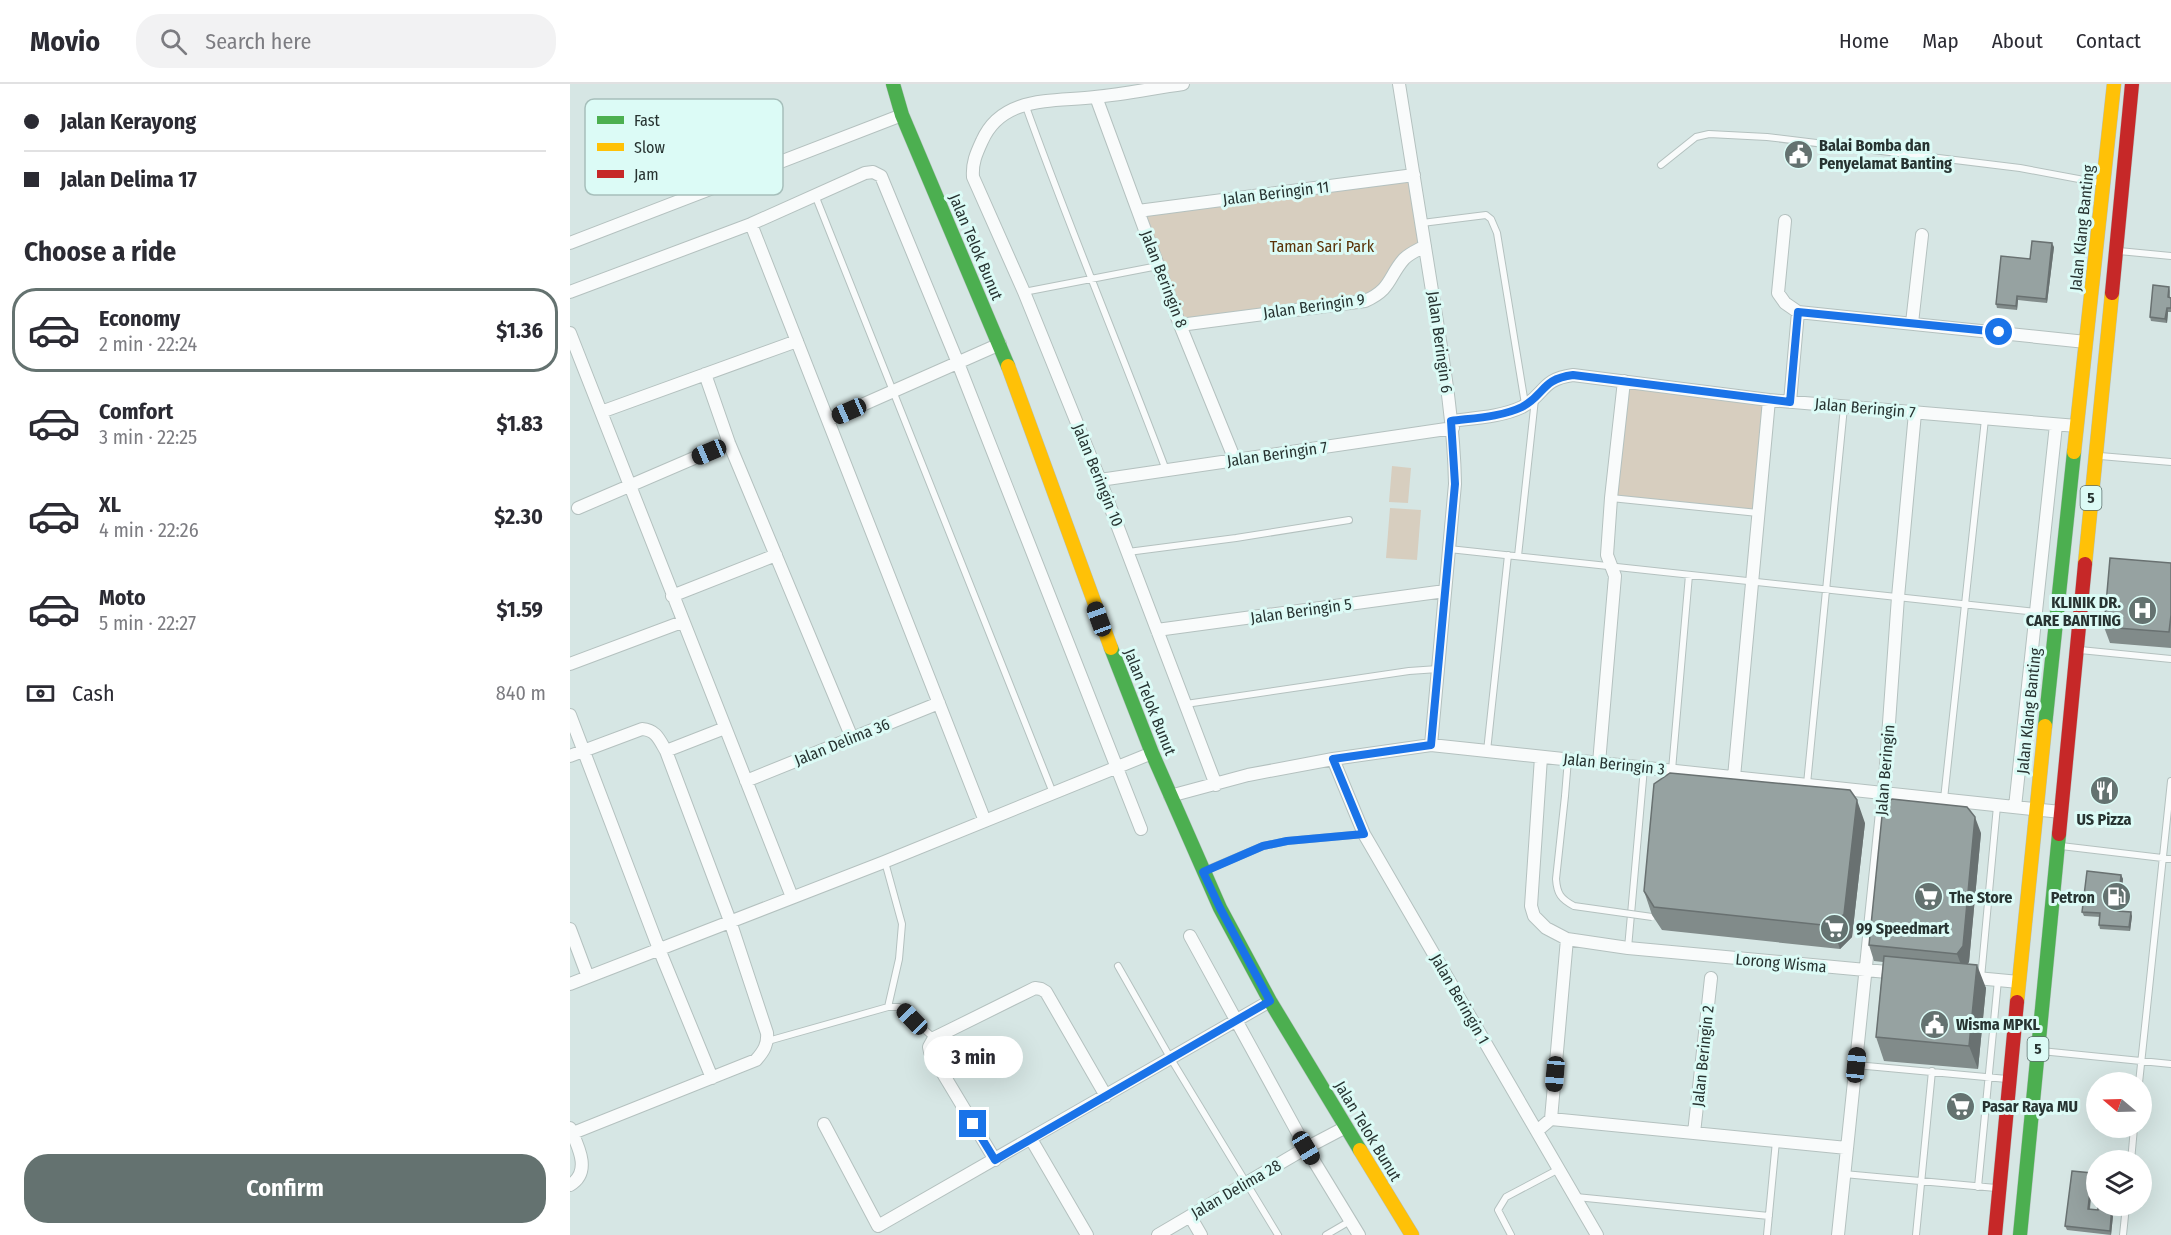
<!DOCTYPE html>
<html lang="en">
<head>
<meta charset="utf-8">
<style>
  :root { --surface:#fff; --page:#f2f2f3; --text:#2b2b33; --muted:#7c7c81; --line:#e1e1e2; --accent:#647270 }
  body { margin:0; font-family:"Fira Sans Condensed",sans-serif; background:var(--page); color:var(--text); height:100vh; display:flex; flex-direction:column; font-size:22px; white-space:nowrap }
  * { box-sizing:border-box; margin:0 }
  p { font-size:20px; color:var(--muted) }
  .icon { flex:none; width:33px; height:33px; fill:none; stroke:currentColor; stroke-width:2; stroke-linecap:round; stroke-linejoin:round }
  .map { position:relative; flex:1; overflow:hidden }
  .details { display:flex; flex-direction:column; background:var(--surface); width:570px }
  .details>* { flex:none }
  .guide { display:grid; align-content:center; height:132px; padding:0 24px; background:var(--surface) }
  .needle { width:39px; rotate:289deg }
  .tools { position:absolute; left:1516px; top:988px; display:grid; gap:12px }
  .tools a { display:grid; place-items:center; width:66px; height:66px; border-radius:50%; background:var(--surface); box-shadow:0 6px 24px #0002; font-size:30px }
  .end { position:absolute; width:27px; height:27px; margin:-14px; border:8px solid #1a73e8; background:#fff; box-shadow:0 0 0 3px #fff }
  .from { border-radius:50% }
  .bubble { position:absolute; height:42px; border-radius:21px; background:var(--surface); box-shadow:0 6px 24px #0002; font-size:20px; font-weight:700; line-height:42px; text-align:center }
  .car { position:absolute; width:18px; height:36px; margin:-18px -9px; border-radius:8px; box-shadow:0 0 4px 2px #0007; background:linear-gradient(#222 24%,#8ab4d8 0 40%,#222 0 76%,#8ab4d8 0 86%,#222 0) }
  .guide b { display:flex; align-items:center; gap:21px; height:57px; font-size:22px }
  .guide b+b { border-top:2px solid var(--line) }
  .guide i { width:15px; height:15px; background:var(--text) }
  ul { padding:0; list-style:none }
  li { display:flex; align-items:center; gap:18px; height:84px; margin:0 12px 9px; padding:0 12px; border:3px solid transparent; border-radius:24px }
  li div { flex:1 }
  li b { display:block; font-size:22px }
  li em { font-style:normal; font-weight:700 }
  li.on { border-color:var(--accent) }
  li>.icon { width:54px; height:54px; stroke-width:1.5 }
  h2 { padding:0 24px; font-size:27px; line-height:72px }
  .pay { display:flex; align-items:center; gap:15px; height:66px; padding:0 24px; font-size:22px }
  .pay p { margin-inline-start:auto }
  .primary-button { display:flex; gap:12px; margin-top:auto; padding:12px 24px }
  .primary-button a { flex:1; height:69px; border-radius:24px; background:var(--accent); color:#fff; font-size:24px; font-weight:700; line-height:69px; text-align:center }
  header { display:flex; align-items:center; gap:36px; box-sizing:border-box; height:84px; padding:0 30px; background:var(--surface); border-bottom:2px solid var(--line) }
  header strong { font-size:28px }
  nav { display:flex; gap:33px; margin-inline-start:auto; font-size:21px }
  .search { width:420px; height:54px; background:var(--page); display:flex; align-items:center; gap:15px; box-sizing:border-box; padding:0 21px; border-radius:24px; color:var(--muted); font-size:22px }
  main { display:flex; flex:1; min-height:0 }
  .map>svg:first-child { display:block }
  .green { fill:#d7cebf }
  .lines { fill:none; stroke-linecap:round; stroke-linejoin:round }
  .lane-casing { stroke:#b4c1bf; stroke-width:8 }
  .street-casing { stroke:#b4c1bf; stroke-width:14 }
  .fast-casing { stroke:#b4c1bf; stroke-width:15 }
  .slow-casing { stroke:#b4c1bf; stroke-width:15 }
  .jam-casing { stroke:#b4c1bf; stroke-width:15 }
  .lane { stroke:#f9fbfb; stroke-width:6 }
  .street { stroke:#f9fbfb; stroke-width:12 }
  .fast { stroke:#4caf50; stroke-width:14 }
  .slow { stroke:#ffc107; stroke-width:14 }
  .jam { stroke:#c62828; stroke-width:14 }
  .lane-bridge-casing { stroke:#b4c1bf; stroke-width:8; stroke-linecap:butt }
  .lane-bridge { stroke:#f9fbfb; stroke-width:6 }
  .wall { fill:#818b8a }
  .shaded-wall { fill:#697171 }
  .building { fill:#96a2a1; stroke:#697171; stroke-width:1.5 }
  .route { stroke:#1a73e8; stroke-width:8 }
  .labels { text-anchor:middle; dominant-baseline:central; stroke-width:6; stroke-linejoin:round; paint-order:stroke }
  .shield { fill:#dcfbf6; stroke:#5d6f6c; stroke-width:1.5 }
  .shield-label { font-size:15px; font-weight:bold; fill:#273331 }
  .poi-label { font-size:16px; font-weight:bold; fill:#273331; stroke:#dcfbf6; text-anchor:start }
  .street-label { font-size:16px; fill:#273331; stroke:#dcfbf6 }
  .park-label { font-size:16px; fill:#593106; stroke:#dcfbf6 }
  .key { fill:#dcfbf6; stroke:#a6bfbb; stroke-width:1.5 }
  .key-label { font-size:16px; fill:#273331 }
</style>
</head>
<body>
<header>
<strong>Movio</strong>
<div class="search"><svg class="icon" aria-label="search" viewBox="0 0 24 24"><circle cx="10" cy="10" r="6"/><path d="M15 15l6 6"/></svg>Search here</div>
<nav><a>Home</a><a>Map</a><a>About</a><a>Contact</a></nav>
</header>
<main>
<section class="details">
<div class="guide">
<b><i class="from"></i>Jalan Kerayong</b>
<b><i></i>Jalan Delima 17</b>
</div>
<h2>Choose a ride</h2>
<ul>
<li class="on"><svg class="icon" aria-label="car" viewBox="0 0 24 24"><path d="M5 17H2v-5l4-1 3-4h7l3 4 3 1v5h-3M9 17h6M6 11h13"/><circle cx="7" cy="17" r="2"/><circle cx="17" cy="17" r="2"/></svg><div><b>Economy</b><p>2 min · 22:24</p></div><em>$1.36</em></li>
<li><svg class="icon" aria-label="car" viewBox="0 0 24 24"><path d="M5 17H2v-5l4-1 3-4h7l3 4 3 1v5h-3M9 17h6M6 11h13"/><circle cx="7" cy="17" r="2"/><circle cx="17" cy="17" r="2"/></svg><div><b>Comfort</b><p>3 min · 22:25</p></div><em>$1.83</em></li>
<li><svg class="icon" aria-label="car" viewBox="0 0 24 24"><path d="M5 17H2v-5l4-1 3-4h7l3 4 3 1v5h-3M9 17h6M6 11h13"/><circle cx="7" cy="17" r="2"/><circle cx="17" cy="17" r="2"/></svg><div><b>XL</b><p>4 min · 22:26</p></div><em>$2.30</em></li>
<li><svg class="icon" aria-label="car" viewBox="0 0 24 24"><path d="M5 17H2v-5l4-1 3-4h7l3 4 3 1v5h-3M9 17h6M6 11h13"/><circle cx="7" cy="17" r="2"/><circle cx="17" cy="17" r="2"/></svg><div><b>Moto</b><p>5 min · 22:27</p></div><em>$1.59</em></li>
</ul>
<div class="pay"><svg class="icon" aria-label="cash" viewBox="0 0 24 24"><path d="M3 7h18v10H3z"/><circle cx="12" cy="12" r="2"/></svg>Cash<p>840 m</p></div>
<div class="primary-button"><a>Confirm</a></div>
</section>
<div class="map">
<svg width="1601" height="1151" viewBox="0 0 1601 1151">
  <rect width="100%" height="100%" fill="#d6e6e4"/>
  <!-- green -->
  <path class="green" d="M 841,91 L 852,164 L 811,207 L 797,215 L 613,240 L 570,129 Z
    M 1054,297 L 1199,316 L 1188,429 L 1041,414 Z
    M 822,382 L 841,384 L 838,419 L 819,418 Z
    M 820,424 L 851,426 L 847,476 L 816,474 Z"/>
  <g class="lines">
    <defs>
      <path id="lane" d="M 455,20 C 499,143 550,264 596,386
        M 1091,81 L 1126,53 L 1139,50 L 1197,53 L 1450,84 L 1530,99
        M 245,111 L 483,709
        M 852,139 L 916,131 L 921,135 L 927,149 L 955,320
        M 1549,167 L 1601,172
        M 454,208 L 588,182
        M 1530,372 L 1601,378
        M 1041,414 L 1188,429
        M 879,465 L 1466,528
        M 558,468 L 666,454 L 779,436
        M 948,472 L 965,315
        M 1510,566 L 1601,575
        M 616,620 L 839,587 L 868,585
        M 917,667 L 938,471
        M 1102,686 L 1119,491
        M 1237,700 L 1274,323
        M 995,712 L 998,675
        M 1374,715 L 1415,335
        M 1491,762 L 1601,775
        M 315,778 L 332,840 L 329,875 L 318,923
        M 634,787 L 693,762 L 717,757 L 794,750
        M 1058,864 L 1074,684
        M 548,882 L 601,975 L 708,1151
        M 1411,894 L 1427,722
        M 198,957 L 318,923 L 329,923 L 364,954
        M 1471,967 L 1601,980
        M 1286,981 L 1437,995
        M 1569,999 L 1601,697
        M 1561,1077 L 1564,1044
        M 1274,1090 L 1426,1104
        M 1408,1103 L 1428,896
        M 1006,1113 L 1199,1132
        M 756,1151 L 780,1137
        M 941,1151 L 928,1126 L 936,1113 L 989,1085
        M 1197,1151 L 1206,1057
        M 1346,1151 L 1362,987
        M 1553,1151 L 1556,1122"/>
      <path id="street" d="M 613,0 C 584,4 555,10 525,13 C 483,18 432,11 412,57 C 406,70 402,79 403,93 L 454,208 L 530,396 L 646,701
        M 829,0 C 841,71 852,142 863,213 C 873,275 884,337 885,400 L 861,661
        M 526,13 L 610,241 L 665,376
        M 568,127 L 844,91
        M 1215,137 L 1208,209 L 1215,219 L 1228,228 L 1516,258
        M 181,140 L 415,737
        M 0,159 L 332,31
        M 0,208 L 181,140 L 295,89 L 303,88 L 311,92 L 388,279 L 571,745
        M 1342,239 L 1352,151
        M 610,241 L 795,217 C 822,205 818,193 834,175 C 840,169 848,166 855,162
        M 0,249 L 31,328 L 227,257
        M 135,290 L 159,359 L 282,654
        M 1220,318 L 1228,228
        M 31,328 L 222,813
        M 258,336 L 430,260
        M 881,337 C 904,334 931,333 952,323 C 975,311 971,295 1003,291 L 1199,316 L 1507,342
        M 530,396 L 883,344
        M 8,424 L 159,359
        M 102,512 L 206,471
        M 587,546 L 875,507
        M 0,580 L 112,538
        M 0,631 L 89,865 L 142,994
        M 0,672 L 72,645 C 86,646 89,655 96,667
        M 971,673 L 961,822 L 964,832 L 976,844 L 997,855 L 1058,864 L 1328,889
        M 763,675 L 794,750 L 1027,1151
        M 1029,679 L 1045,492 L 1037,471 L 1041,414 L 1054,297
        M 1164,693 L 1199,316
        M 176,697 L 369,619
        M 600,712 L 678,691 L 763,675 L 861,661 L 1491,728
        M 1445,723 L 1486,341
        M 0,845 L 18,893
        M 620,852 L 736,1064 L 789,1151
        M 1396,893 L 1449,898
        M 0,900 L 314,778 L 582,669
        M 981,1035 L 997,855
        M 254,1040 L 308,1142
        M 967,1047 L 981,1035 L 1277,1064
        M 3,1049 L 186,976 C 194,967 198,960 197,949 L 160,837 L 96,667 L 155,644
        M 1124,1049 L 1141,894
        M 461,1055 L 517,1151
        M 425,1076 L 360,968 L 359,963 L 364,954 L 465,904 L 471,905 L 476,908 L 536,1012
        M 0,1101 C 22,1088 8,1062 0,1044
        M 620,1132 L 631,1151
        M 308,1142 L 700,917
        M 588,1151 L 736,1064 L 776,1043
        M 1268,1151 L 1314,709 L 1328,513 L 1345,329"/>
      <path id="fast" d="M 323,0 L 332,31 L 438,282
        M 541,564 L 582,669 L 650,824 L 700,917 L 790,1066
        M 1475,642 L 1504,368
        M 1450,1151 L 1489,750"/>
      <path id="slow" d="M 438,282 L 541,564
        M 1504,368 L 1544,0
        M 1515,480 L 1542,209
        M 1447,918 L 1475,642
        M 790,1066 L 842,1151"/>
      <path id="jam" d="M 1542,209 L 1562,0
        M 1489,750 L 1515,480
        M 1425,1151 L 1447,918"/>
    </defs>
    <!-- lane casing -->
    <use href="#lane" class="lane-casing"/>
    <!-- street casing -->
    <use href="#street" class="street-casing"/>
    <!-- fast casing -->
    <use href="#fast" class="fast-casing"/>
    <!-- slow casing -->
    <use href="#slow" class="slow-casing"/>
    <!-- jam casing -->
    <use href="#jam" class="jam-casing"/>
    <!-- lane -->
    <use href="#lane" class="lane"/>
    <!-- street -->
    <use href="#street" class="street"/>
    <!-- fast -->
    <use href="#fast" class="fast"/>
    <!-- slow -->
    <use href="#slow" class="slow"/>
    <!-- jam -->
    <use href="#jam" class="jam"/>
    <defs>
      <path id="lane-bridge" d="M 995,712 L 986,795 C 987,810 991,815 1004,822 L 1082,833"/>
    </defs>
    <!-- lane-bridge casing -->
    <use href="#lane-bridge" class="lane-bridge-casing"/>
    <!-- lane-bridge -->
    <use href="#lane-bridge" class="lane-bridge"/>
  </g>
  <!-- wall -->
  <path class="wall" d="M 1484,163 L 1477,219 L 1448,216 L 1447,226 L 1427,224 L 1426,220 L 1460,175 Z
    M 1599,203 L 1600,207 L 1600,213 L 1601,214 L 1601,228 L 1598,228 L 1597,239 L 1581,237 L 1580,233 Z
    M 1601,479 L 1601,564 L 1540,559 L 1534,543 Z
    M 1295,739 L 1282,853 L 1270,865 L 1092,846 L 1082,831 L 1074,807 Z
    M 1411,749 L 1399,878 L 1397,880 L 1416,904 L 1408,985 L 1314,977 L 1306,953 L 1313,878 L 1304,877 L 1299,861 Z
    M 1551,791 L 1553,795 L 1549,827 L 1562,832 L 1560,847 L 1530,845 L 1529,841 L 1530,833 L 1514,832 L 1512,828 Z
    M 1523,1093 L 1520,1125 L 1528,1126 L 1528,1122 L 1544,1122 L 1541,1151 L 1497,1146 L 1495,1142 Z"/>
  <!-- shaded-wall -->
  <path class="shaded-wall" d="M 1482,159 L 1484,163 L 1477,219 L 1476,215 Z
    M 1447,212 L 1448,216 L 1447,226 L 1446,222 Z
    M 1597,224 L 1598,228 L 1597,239 L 1595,235 Z
    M 1287,716 L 1295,739 L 1282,853 L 1270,865 L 1262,842 Z
    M 1405,733 L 1411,749 L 1399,878 L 1393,886 L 1387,870 Z
    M 1551,791 L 1553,795 L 1549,831 L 1547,827 Z
    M 1561,828 L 1562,832 L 1560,847 L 1559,843 Z
    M 1407,881 L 1416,904 L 1408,985 L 1399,962 Z
    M 1522,1089 L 1523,1093 L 1519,1129 L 1518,1125 Z
    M 1542,1122 L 1544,1122 L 1541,1151 L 1540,1147 Z"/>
  <!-- building -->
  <path class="building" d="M 1462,157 L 1482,159 L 1476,215 L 1447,212 L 1446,222 L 1426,220 L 1431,172 L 1460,175 Z
    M 1583,201 L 1599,203 L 1598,213 L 1601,214 L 1601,224 L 1597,224 L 1595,235 L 1580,233 Z
    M 1540,474 L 1601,479 L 1601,531 L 1599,548 L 1534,543 Z
    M 1100,689 L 1280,706 L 1287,716 L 1274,830 L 1262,842 L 1084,823 L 1074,807 L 1084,700 Z
    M 1322,715 L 1397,723 L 1405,733 L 1393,862 L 1387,870 L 1299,861 L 1313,722 Z
    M 1517,787 L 1551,791 L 1547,827 L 1561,828 L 1559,843 L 1529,841 L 1530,829 L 1512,828 Z
    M 1314,872 L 1407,881 L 1399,962 L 1306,953 Z
    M 1502,1087 L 1522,1089 L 1518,1125 L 1528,1126 L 1528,1122 L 1542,1122 L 1540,1147 L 1495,1142 Z"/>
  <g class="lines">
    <!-- route -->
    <path class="route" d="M 403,1040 L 425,1076 L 700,917 L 650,824 L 633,788 L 693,762 L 717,757 L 794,750 L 763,675 L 861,661 L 885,400 L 881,337 C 904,334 931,333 952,323 C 975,311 971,295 1003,291 L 1220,318 L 1228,228 L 1429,248"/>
  </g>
  <!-- icons -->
  <defs>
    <symbol id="civic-disc" viewBox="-11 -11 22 22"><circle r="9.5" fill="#647270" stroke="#dcfbf6"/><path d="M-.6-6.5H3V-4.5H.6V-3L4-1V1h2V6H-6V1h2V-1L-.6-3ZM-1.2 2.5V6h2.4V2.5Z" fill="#fff"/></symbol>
    <symbol id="hospital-disc" viewBox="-11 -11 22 22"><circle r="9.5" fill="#647270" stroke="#dcfbf6"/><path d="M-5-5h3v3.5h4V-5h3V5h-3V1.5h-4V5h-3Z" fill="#fff"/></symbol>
    <symbol id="restaurant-disc" viewBox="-11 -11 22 22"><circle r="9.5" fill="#647270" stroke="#dcfbf6"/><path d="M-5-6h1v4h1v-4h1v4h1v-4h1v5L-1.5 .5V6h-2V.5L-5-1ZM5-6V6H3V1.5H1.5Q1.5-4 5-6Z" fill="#fff"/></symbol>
    <symbol id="supermarket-disc" viewBox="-11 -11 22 22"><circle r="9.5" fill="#647270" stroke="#dcfbf6"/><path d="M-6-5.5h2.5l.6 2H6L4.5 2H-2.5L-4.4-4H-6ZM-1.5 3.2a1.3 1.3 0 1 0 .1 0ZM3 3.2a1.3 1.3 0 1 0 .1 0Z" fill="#fff"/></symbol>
    <symbol id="fuel-disc" viewBox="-11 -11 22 22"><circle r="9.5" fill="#647270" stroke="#dcfbf6"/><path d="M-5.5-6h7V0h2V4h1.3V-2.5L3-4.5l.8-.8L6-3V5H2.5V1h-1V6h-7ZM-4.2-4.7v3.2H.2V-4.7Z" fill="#fff"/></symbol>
  </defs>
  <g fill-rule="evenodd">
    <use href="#civic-disc" x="1212" y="54" width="33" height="33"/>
    <use href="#hospital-disc" x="1556" y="510" width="33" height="33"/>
    <use href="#restaurant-disc" x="1518" y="690" width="33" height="33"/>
    <use href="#supermarket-disc" x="1342" y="796" width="33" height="33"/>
    <use href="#fuel-disc" x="1530" y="796" width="33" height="33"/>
    <use href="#supermarket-disc" x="1248" y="828" width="33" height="33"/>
    <use href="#civic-disc" x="1348" y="924" width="33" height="33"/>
    <use href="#supermarket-disc" x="1374" y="1006" width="33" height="33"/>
  </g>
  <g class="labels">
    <!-- shield labels -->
    <g class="shield">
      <rect x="1510.5" y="402" width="21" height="24" rx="4.5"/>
      <rect x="1457.5" y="953" width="21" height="24" rx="4.5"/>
    </g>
    <g class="shield-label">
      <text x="1521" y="414">5</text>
      <text x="1468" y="965">5</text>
    </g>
    <!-- poi labels -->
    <g class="poi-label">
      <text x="1249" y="61">Balai Bomba dan<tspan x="1249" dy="18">Penyelamat Banting</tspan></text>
      <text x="1551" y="518" text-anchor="end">KLINIK DR.<tspan x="1551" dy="18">CARE BANTING</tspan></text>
      <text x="1534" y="735" text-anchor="middle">US Pizza</text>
      <text x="1379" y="813">The Store</text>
      <text x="1525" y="813" text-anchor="end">Petron</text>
      <text x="1286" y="844">99 Speedmart</text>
      <text x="1386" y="940">Wisma MPKL</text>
      <text x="1412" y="1022">Pasar Raya MU</text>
    </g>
    <!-- street labels -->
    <g class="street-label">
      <text transform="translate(706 109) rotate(-7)">Jalan Beringin 11</text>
      <text transform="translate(1512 144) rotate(-84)">Jalan Klang Banting</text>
      <text transform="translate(406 163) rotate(67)">Jalan Telok Bunut</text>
      <text transform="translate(594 195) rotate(69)">Jalan Beringin 8</text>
      <text transform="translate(744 222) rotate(-8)">Jalan Beringin 9</text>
      <text transform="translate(870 258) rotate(82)">Jalan Beringin 6</text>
      <text transform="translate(1295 324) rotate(5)">Jalan Beringin 7</text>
      <text transform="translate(707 370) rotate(-8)">Jalan Beringin 7</text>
      <text transform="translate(528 391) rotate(68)">Jalan Beringin 10</text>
      <text transform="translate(731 527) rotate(-8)">Jalan Beringin 5</text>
      <text transform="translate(580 618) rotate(68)">Jalan Telok Bunut</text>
      <text transform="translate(1459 627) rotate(-84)">Jalan Klang Banting</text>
      <text transform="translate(272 658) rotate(-22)">Jalan Delima 36</text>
      <text transform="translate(1044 680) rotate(6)">Jalan Beringin 3</text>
      <text transform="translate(1315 686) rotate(-85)">Jalan Beringin</text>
      <text transform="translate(1211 879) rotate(5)">Lorong Wisma</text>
      <text transform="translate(890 915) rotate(60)">Jalan Beringin 1</text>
      <text transform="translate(1133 972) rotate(-84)">Jalan Beringin 2</text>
      <text transform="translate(798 1047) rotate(59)">Jalan Telok Bunut</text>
      <text transform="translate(666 1105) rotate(-30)">Jalan Delima 28</text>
    </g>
    <!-- park labels -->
    <g class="park-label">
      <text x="752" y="162">Taman Sari Park</text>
    </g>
  </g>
  <!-- legend -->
  <rect x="15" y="15" width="198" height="96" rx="9" class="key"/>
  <rect x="27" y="32" width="27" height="8" fill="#4caf50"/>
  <rect x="27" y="59" width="27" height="8" fill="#ffc107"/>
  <rect x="27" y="86" width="27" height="8" fill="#c62828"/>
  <g class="key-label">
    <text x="64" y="42">Fast</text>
    <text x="64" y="69">Slow</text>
    <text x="64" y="96">Jam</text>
  </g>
</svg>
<div class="tools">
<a><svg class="needle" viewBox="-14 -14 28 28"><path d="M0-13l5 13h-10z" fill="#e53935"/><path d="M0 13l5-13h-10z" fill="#7c7c81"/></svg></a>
<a><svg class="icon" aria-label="layers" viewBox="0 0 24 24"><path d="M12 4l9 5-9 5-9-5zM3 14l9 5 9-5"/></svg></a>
</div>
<i class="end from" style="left:1429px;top:248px"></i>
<i class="end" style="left:403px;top:1040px"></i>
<div class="bubble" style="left:354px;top:952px;width:99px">3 min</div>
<i class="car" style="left:279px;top:327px;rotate:246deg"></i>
<i class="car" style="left:139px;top:368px;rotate:247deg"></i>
<i class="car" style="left:529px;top:535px;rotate:340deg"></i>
<i class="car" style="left:342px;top:935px;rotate:316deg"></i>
<i class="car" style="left:1286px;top:981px;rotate:6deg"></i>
<i class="car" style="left:985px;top:990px;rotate:185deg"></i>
<i class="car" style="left:736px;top:1064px;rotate:149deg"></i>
</div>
</main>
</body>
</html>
